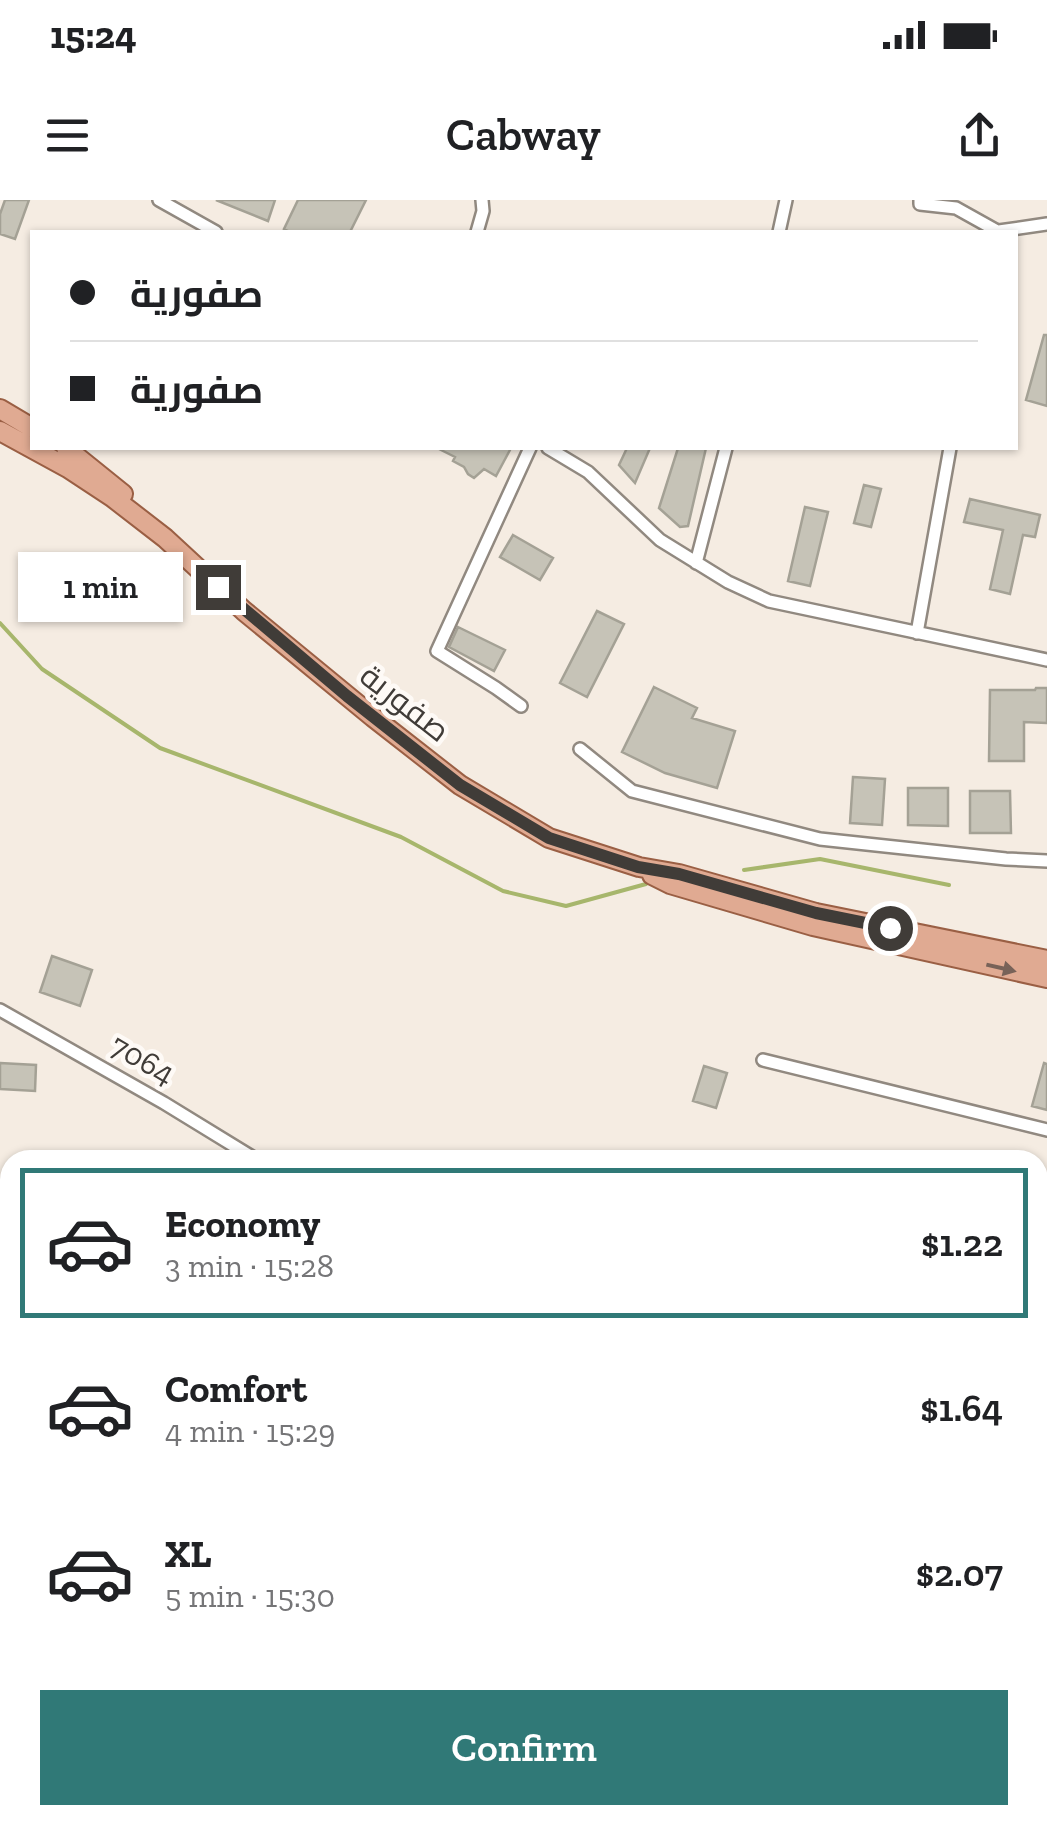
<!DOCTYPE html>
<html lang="en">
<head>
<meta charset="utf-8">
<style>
  :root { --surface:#fff; --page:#f2f2f2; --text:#202124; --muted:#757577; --line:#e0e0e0; --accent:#307977 }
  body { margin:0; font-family:"Zilla Slab",Cairo,serif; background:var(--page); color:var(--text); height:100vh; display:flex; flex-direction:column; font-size:38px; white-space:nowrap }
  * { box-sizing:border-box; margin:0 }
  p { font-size:32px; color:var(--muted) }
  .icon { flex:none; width:55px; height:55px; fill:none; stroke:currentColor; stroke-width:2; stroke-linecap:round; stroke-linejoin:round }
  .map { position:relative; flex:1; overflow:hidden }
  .side { position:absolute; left:0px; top:950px; width:1048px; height:675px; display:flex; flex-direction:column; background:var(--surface); border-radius:30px 30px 0 0; box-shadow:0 2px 8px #0004 }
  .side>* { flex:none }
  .guide { position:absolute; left:30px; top:30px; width:988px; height:220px; border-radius:0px; box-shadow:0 2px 8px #0004; display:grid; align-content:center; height:220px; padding:0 40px; background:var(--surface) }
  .end { position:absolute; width:45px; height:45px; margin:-22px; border:12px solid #403c38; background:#fff; box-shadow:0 0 0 5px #fff }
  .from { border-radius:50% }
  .bubble { position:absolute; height:70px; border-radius:0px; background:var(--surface); box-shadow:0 2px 8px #0004; font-size:32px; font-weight:600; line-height:70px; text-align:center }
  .guide b { display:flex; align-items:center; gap:35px; height:95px; font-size:38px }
  .guide b+b { border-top:2px solid var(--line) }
  .guide i { width:25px; height:25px; background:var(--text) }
  ul { padding:18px 0 0; list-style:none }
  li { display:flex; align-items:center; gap:30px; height:150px; margin:0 20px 15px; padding:0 20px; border:5px solid transparent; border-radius:0px }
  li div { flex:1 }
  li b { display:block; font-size:38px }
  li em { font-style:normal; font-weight:600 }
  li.selected { border-color:var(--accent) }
  li>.icon { width:90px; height:90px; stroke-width:1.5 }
  .button { display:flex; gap:20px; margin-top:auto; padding:20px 40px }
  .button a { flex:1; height:115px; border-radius:0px; background:var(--accent); color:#fff; font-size:40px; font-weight:600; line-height:115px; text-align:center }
  .status { display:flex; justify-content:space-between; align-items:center; height:70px; padding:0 50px; background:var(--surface); direction:ltr }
  .status svg { height:28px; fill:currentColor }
  header { display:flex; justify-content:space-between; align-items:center; height:130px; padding:0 40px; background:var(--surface); font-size:45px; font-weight:600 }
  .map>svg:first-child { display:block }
  .green { fill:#ffbfbf }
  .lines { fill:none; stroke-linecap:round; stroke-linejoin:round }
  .stream { stroke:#a7b66c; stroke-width:4 }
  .building { fill:#c6c3b7; stroke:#a4a195; stroke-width:2.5 }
  .lane-casing { stroke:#918980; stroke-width:11 }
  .street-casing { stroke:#918980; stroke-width:16 }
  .primary-casing { stroke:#9a5f44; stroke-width:22 }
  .lane { stroke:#fff; stroke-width:6 }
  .street { stroke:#fff; stroke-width:11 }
  .primary { stroke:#e0aa92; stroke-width:18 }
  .oneway { fill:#786258 }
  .route { stroke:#403c38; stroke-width:12 }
  .labels { text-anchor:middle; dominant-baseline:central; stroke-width:9; stroke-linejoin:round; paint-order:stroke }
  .street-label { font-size:32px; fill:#403c38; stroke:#fefaf6 }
</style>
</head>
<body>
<div class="status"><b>15:24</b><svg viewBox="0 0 49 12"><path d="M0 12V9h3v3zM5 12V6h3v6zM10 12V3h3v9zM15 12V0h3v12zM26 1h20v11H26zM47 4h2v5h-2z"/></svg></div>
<header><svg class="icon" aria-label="menu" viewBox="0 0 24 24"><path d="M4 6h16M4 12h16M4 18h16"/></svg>Cabway<svg class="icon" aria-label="share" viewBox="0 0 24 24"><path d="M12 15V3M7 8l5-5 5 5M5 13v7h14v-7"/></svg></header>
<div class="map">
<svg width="1047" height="1625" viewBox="0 0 1047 1625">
  <rect width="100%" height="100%" fill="#f5ece2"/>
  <!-- green -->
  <path class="green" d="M 0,1564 L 10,1568 L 10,1615 L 113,1615 L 132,1625 L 0,1625 Z"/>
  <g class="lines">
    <!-- stream -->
    <path class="stream" d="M 0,423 L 42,469 L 160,548 L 401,637 L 503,691 L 566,706 L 646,684
      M 744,670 L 820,659 L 949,685"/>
  </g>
  <!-- building -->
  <path class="building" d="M 5,0 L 29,0 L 15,39 L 0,34 L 0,14 Z
    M 216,0 L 275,0 L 268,21 Z
    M 298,0 L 366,0 L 350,32 L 290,32 L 284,29 Z
    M 1044,135 L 1047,135 L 1047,206 L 1026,200 Z
    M 437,248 L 511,248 L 496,276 L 484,269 L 474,278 L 468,274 L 464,267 L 453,261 L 455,257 Z
    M 627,248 L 650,248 L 635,283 L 619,265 Z
    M 678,248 L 706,248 L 688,326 L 680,327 L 659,308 Z
    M 864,285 L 881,289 L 871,327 L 854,323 Z
    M 970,299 L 1040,315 L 1035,337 L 1023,335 L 1010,394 L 990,389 L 1003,330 L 964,322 Z
    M 805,307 L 828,312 L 810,386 L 788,381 Z
    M 513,335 L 553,358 L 540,380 L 500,357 Z
    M 597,411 L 624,424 L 587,497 L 560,483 Z
    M 458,427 L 505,450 L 494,471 L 449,447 Z
    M 654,487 L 697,508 L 692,518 L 735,531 L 717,588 L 665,573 L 622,552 Z
    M 1036,488 L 1047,488 L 1047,523 L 1024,522 L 1024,561 L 989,561 L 990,490 L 1035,490 Z
    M 853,577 L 885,579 L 882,625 L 850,623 Z
    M 908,588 L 948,588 L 948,626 L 908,625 Z
    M 970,591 L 1010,591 L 1011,633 L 970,633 Z
    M 52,756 L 92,770 L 80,806 L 40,792 Z
    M 0,863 L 36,865 L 35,891 L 0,889 Z
    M 1044,863 L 1047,864 L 1047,910 L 1032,906 Z
    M 704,866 L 727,873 L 716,908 L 693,901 Z
    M 0,1269 L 10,1270 L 10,1300 L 0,1299 Z
    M 0,1359 L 10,1363 L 10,1401 L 0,1425 Z
    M 236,1615 L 292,1615 L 306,1625 L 250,1625 Z
    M 565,1615 L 682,1615 L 691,1625 L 575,1625 Z"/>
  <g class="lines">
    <defs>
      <path id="lane" d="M 1038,1253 L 1047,1251"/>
      <path id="street" d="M 159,0 L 216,32
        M 920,0 L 920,4 L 956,8 L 999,32
        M 999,31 L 1047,24
        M 477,32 L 483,11 L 482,0
        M 779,32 L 786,0
        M 548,248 L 588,272 L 660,340 L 728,382 L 769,401 L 1047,460
        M 696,363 L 726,248
        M 917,433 L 950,248
        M 521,506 L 496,488 L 437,451 L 530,248
        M 580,549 L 632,591 L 820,639 L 1006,659 L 1047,661
        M 0,810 L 164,903 L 257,960
        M 763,860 L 1047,930
        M 1038,1039 L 1047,1039
        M 1038,1190 L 1047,1188
        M 0,1213 L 10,1213
        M 0,1226 L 10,1226
        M 1038,1332 L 1047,1326
        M 0,1338 L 10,1336
        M 0,1448 L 10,1452
        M 1047,1486 C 1038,1499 1039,1514 1047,1526
        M 1038,1576 L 1047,1567
        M 308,1615 L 321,1625
        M 708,1615 L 719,1625
        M 912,1615 L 924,1625
        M 858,1625 L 871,1615
        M 988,1625 L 998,1615"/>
      <path id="primary" d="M 0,209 L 32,228
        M 0,231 L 68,268 L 112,297 L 165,338 L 244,411 L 373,517 L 460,585 L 549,638 L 639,667 L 679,674 L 816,713 L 1047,760
        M 66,248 L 123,294
        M 652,675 L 670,684 L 813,726 L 1047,778"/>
    </defs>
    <!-- lane casing -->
    <use href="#lane" class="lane-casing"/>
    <!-- street casing -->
    <use href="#street" class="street-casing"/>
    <!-- primary casing -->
    <use href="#primary" class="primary-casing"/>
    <!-- lane -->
    <use href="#lane" class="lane"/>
    <!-- street -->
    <use href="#street" class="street"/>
    <!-- primary -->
    <use href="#primary" class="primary"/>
  </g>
  <!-- one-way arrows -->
  <defs><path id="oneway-solid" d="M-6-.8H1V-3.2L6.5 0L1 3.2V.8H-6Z" transform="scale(2.5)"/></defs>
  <use class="oneway" href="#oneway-solid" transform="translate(1001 768) rotate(13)"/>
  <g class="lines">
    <!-- route -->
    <path class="route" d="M 218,387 L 347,496 L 460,585 L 549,638 L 638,667 L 679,674 L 816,713 L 890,728"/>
  </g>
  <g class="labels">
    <!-- street labels -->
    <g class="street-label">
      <text transform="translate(405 503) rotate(38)">صفورية</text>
      <text transform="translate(143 859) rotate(30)">7064</text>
    </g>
  </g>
</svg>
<i class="end from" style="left:890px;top:728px"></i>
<i class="end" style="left:218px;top:387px"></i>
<div class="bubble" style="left:18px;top:352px;width:165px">1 min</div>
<div class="guide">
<b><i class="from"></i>صفورية</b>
<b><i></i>صفورية</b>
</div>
<section class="side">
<ul>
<li class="selected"><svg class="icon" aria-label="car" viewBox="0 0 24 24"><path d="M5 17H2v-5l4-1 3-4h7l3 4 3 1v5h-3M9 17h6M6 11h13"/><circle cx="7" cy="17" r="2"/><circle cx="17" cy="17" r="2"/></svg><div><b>Economy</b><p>3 min · 15:28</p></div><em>$1.22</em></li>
<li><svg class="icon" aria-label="car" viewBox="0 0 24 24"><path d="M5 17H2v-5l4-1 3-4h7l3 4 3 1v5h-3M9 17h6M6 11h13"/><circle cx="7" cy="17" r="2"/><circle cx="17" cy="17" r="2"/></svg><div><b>Comfort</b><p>4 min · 15:29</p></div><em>$1.64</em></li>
<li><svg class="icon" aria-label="car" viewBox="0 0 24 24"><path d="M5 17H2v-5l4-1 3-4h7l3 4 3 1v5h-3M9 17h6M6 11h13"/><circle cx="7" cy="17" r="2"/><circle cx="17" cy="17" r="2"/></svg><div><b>XL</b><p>5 min · 15:30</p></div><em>$2.07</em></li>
</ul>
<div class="button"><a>Confirm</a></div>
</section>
</div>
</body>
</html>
